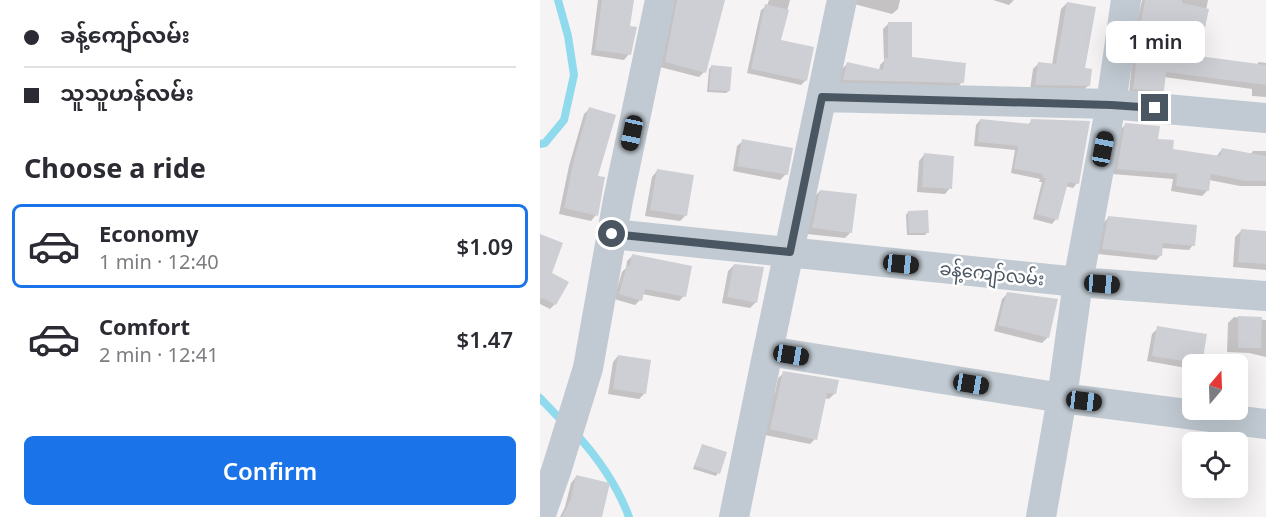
<!DOCTYPE html>
<html lang="en">
<head>
<meta charset="utf-8">
<style>
  :root { --surface:#fff; --page:#f2f2f3; --text:#2b2b33; --muted:#7c7c81; --line:#e1e1e2; --accent:#1a73e8 }
  body { margin:0; font-family:"Noto Sans","Noto Sans Myanmar",sans-serif; background:var(--page); color:var(--text); height:100vh; display:flex; flex-direction:column; font-size:22px; white-space:nowrap }
  * { box-sizing:border-box; margin:0 }
  p { font-size:20px; color:var(--muted) }
  .icon { flex:none; width:33px; height:33px; fill:none; stroke:currentColor; stroke-width:2; stroke-linecap:round; stroke-linejoin:round }
  .map { position:relative; flex:1; overflow:hidden }
  .details { display:flex; flex-direction:column; background:var(--surface); width:540px }
  .details>* { flex:none }
  .top-card { display:grid; align-content:center; height:132px; padding:0 24px; background:var(--surface) }
  .needle { width:39px; rotate:19deg }
  .tools { position:absolute; left:642px; top:354px; display:grid; gap:12px }
  .tools a { display:grid; place-items:center; width:66px; height:66px; border-radius:9px; background:var(--surface); box-shadow:0 6px 24px #0002; font-size:30px }
  .end { position:absolute; width:27px; height:27px; margin:-14px; border:8px solid #4a5661; background:#fff; box-shadow:0 0 0 3px #fff }
  .from { border-radius:50% }
  .bubble { position:absolute; height:42px; border-radius:9px; background:var(--surface); box-shadow:0 6px 24px #0002; font-size:20px; font-weight:600; line-height:42px; text-align:center }
  .car { position:absolute; width:18px; height:36px; margin:-18px -9px; border-radius:8px; box-shadow:0 0 4px 2px #0007; background:linear-gradient(#222 24%,#8ab4d8 0 40%,#222 0 76%,#8ab4d8 0 86%,#222 0) }
  .top-card b { display:flex; align-items:center; gap:21px; height:57px; font-size:22px }
  .top-card b+b { border-top:2px solid var(--line) }
  .top-card i { width:15px; height:15px; background:var(--text) }
  ul { padding:0; list-style:none }
  li { display:flex; align-items:center; gap:18px; height:84px; margin:0 12px 9px; padding:0 12px; border:3px solid transparent; border-radius:9px }
  li div { flex:1 }
  li b { display:block; font-size:22px }
  li em { font-style:normal; font-weight:600 }
  li.on { border-color:var(--accent) }
  li>.icon { width:54px; height:54px; stroke-width:1.5 }
  h2 { padding:0 24px; font-size:27px; line-height:72px }
  .action { display:flex; gap:12px; margin-top:auto; padding:12px 24px }
  .action a { flex:1; height:69px; border-radius:9px; background:var(--accent); color:#fff; font-size:24px; font-weight:600; line-height:69px; text-align:center }
  main { display:flex; flex:1; min-height:0 }
  .map>svg:first-child { display:block }
  .shadow { fill:#0003 }
  .lines { fill:none; stroke-linecap:round; stroke-linejoin:round }
  .stream { stroke:#90daee; stroke-width:8 }
  .building { fill:#cdcfd5 }
  .street { stroke:#c1cad2; stroke-width:30 }
  .route { stroke:#4a5661; stroke-width:8 }
  .labels { text-anchor:middle; dominant-baseline:central; stroke-width:5; stroke-linejoin:round; paint-order:stroke }
  .street-label { font-size:18px; fill:#4a5661; stroke:#fff }
</style>
</head>
<body>
<main>
<section class="details">
<div class="top-card">
<b><i class="from"></i>ခန့်ကျော်လမ်း</b>
<b><i></i>သူသူဟန်လမ်း</b>
</div>
<h2>Choose a ride</h2>
<ul>
<li class="on"><svg class="icon" aria-label="car" viewBox="0 0 24 24"><path d="M5 17H2v-5l4-1 3-4h7l3 4 3 1v5h-3M9 17h6M6 11h13"/><circle cx="7" cy="17" r="2"/><circle cx="17" cy="17" r="2"/></svg><div><b>Economy</b><p>1 min · 12:40</p></div><em>$1.09</em></li>
<li><svg class="icon" aria-label="car" viewBox="0 0 24 24"><path d="M5 17H2v-5l4-1 3-4h7l3 4 3 1v5h-3M9 17h6M6 11h13"/><circle cx="7" cy="17" r="2"/><circle cx="17" cy="17" r="2"/></svg><div><b>Comfort</b><p>2 min · 12:41</p></div><em>$1.47</em></li>
</ul>
<div class="action"><a>Confirm</a></div>
</section>
<div class="map">
<svg width="726" height="517" viewBox="0 0 726 517">
  <rect width="100%" height="100%" fill="#f5f3f3"/>
  <!-- shadow -->
  <path class="shadow" d="M 58,0 L 93,0 L 89,28 L 89,54 L 84,60 L 51,55 Z
    M 131,0 L 183,0 L 164,72 L 159,77 L 120,67 Z
    M 229,0 L 250,0 L 239,41 L 266,80 L 261,85 L 207,73 L 221,10 L 227,6 Z
    M 315,0 L 360,0 L 358,9 L 352,14 L 314,4 Z
    M 453,0 L 474,0 L 469,5 Z
    M 602,0 L 668,0 L 657,57 L 716,65 L 719,62 L 726,63 L 726,97 L 712,96 L 712,89 L 624,77 L 623,91 L 617,96 L 589,93 L 595,31 Z
    M 527,3 L 548,86 L 542,91 L 490,90 L 493,69 L 498,64 L 512,65 L 521,9 Z
    M 349,23 L 371,59 L 422,82 L 417,88 L 298,85 L 302,69 L 307,64 L 339,71 L 340,65 L 344,61 L 343,29 Z
    M 171,67 L 189,91 L 186,93 L 167,92 L 169,69 Z
    M 49,109 L 56,177 L 56,215 L 51,221 L 19,214 L 29,166 L 44,114 Z
    M 440,120 L 487,125 L 492,121 L 537,183 L 533,188 L 525,186 L 516,219 L 512,224 L 493,219 L 502,182 L 499,182 L 500,179 L 471,173 L 475,150 L 434,146 L 436,125 Z
    M 586,124 L 617,140 L 631,150 L 676,157 L 682,149 L 710,155 L 713,151 L 726,151 L 726,186 L 700,186 L 669,180 L 668,190 L 662,196 L 631,191 L 633,179 L 572,174 L 580,130 Z
    M 203,141 L 246,174 L 240,180 L 193,171 L 197,146 Z
    M 384,155 L 410,188 L 405,194 L 377,192 L 379,161 Z
    M 117,171 L 146,215 L 140,221 L 105,216 L 112,177 Z
    M 280,191 L 310,233 L 305,238 L 267,234 L 274,197 Z
    M 368,212 L 388,232 L 385,235 L 367,235 L 366,215 Z
    M 568,218 L 653,245 L 649,250 L 621,248 L 621,255 L 616,260 L 558,254 L 563,223 Z
    M 701,231 L 726,233 L 726,270 L 693,267 L 695,237 Z
    M 0,236 L 10,274 L 15,304 L 10,309 L 0,304 Z
    M 92,256 L 144,296 L 139,301 L 102,294 L 100,300 L 95,305 L 74,299 L 82,272 L 86,268 L 87,261 Z
    M 194,265 L 216,302 L 210,308 L 182,303 L 188,271 Z
    M 467,294 L 508,337 L 502,343 L 454,331 L 462,299 Z
    M 694,317 L 726,320 L 726,357 L 709,353 L 687,352 L 688,323 Z
    M 618,328 L 660,363 L 652,364 L 652,369 L 607,361 L 612,334 Z
    M 78,356 L 104,394 L 99,399 L 68,394 L 73,362 Z
    M 244,373 L 295,393 L 289,399 L 284,398 L 275,439 L 270,444 L 225,435 L 233,396 L 235,393 L 238,378 Z
    M 162,445 L 178,473 L 176,476 L 153,469 Z
    M 36,477 L 61,517 L 20,517 L 25,507 L 31,483 Z"/>
  <g class="lines">
    <!-- stream -->
    <path class="stream" d="M 0,144 L 5,143 L 24,120 L 34,75 L 28,36 L 18,0
      M 0,398 L 24,423
      M 35,433 C 57,456 78,487 89,517"/>
  </g>
  <!-- building -->
  <path class="building" d="M 62,0 L 94,0 L 90,26 L 97,27 L 91,55 L 55,50 Z
    M 137,0 L 185,0 L 166,73 L 125,62 Z
    M 605,0 L 642,0 L 642,3 L 669,9 L 659,56 L 726,65 L 726,85 L 626,72 L 624,91 L 593,89 L 598,50 L 596,50 Z
    M 527,2 L 556,7 L 545,68 L 552,69 L 550,86 L 495,85 L 498,62 L 516,64 Z
    M 225,4 L 249,10 L 241,40 L 274,47 L 267,81 L 211,69 Z
    M 348,22 L 372,22 L 372,57 L 426,63 L 424,83 L 303,80 L 307,62 L 343,70 L 345,58 L 348,58 Z
    M 171,65 L 192,67 L 190,91 L 169,90 Z
    M 49,107 L 76,115 L 58,176 L 65,177 L 58,216 L 24,208 L 34,159 Z
    M 440,119 L 490,124 L 491,119 L 550,121 L 539,184 L 528,182 L 518,220 L 496,214 L 506,178 L 503,178 L 503,174 L 474,169 L 478,146 L 438,142 Z
    M 585,123 L 620,126 L 618,139 L 634,140 L 633,149 L 680,156 L 682,148 L 726,156 L 726,181 L 706,181 L 671,174 L 669,191 L 636,186 L 637,174 L 577,169 Z
    M 202,139 L 253,148 L 248,175 L 197,166 Z
    M 384,153 L 414,156 L 412,189 L 382,187 Z
    M 117,169 L 154,175 L 147,216 L 110,210 Z
    M 280,190 L 317,194 L 312,233 L 272,228 Z
    M 388,210 L 389,233 L 369,233 L 368,211 Z
    M 568,216 L 657,225 L 655,246 L 623,243 L 622,256 L 562,249 Z
    M 701,229 L 726,231 L 726,264 L 698,262 Z
    M 0,234 L 23,243 L 12,273 L 29,282 L 16,305 L 3,298 L 0,299 Z
    M 92,254 L 152,266 L 146,297 L 105,289 L 102,301 L 79,294 L 87,265 L 90,266 Z
    M 194,264 L 224,267 L 217,303 L 187,297 Z
    M 467,292 L 518,299 L 509,338 L 458,325 Z
    M 698,316 L 722,317 L 721,348 L 698,348 Z
    M 617,326 L 667,334 L 662,364 L 612,356 Z
    M 78,355 L 111,360 L 106,394 L 73,389 Z
    M 243,371 L 299,380 L 296,394 L 287,393 L 277,440 L 230,429 Z
    M 162,444 L 187,452 L 180,474 L 155,466 Z
    M 36,475 L 70,483 L 62,517 L 22,517 L 31,499 Z"/>
  <g class="lines">
    <!-- street -->
    <path class="street" d="M 282,97 L 571,104 L 726,118
      M 72,234 L 538,282 L 726,296
      M 228,351 L 302,0
      M 0,517 L 16,471 L 48,368 L 78,200 L 120,0
      M 194,517 L 228,351 L 522,398 L 726,424
      M 501,517 L 522,398 L 538,282 L 571,104 L 586,0"/>
  </g>
  <g class="lines">
    <!-- route -->
    <path class="route" d="M 72,234 L 250,252 L 282,97 L 571,105 L 615,108"/>
  </g>
  <g class="labels">
    <!-- street labels -->
    <g class="street-label">
      <text transform="translate(452 273) rotate(6)">ခန့်ကျော်လမ်း</text>
    </g>
  </g>
</svg>
<div class="tools">
<a><svg class="needle" viewBox="-14 -14 28 28"><path d="M0-13l5 13h-10z" fill="#e53935"/><path d="M0 13l5-13h-10z" fill="#7c7c81"/></svg></a>
<a><svg class="icon" aria-label="locate" viewBox="0 0 24 24"><circle cx="12" cy="12" r="6"/><path d="M12 2v4M12 18v4M2 12h4M18 12h4"/></svg></a>
</div>
<i class="end from" style="left:72px;top:234px"></i>
<i class="end" style="left:615px;top:108px"></i>
<div class="bubble" style="left:566px;top:21px;width:99px">1 min</div>
<i class="car" style="left:92px;top:133px;rotate:192deg"></i>
<i class="car" style="left:563px;top:149px;rotate:11deg"></i>
<i class="car" style="left:361px;top:264px;rotate:96deg"></i>
<i class="car" style="left:562px;top:284px;rotate:94deg"></i>
<i class="car" style="left:251px;top:355px;rotate:99deg"></i>
<i class="car" style="left:431px;top:384px;rotate:99deg"></i>
<i class="car" style="left:544px;top:401px;rotate:97deg"></i>
</div>
</main>
</body>
</html>
